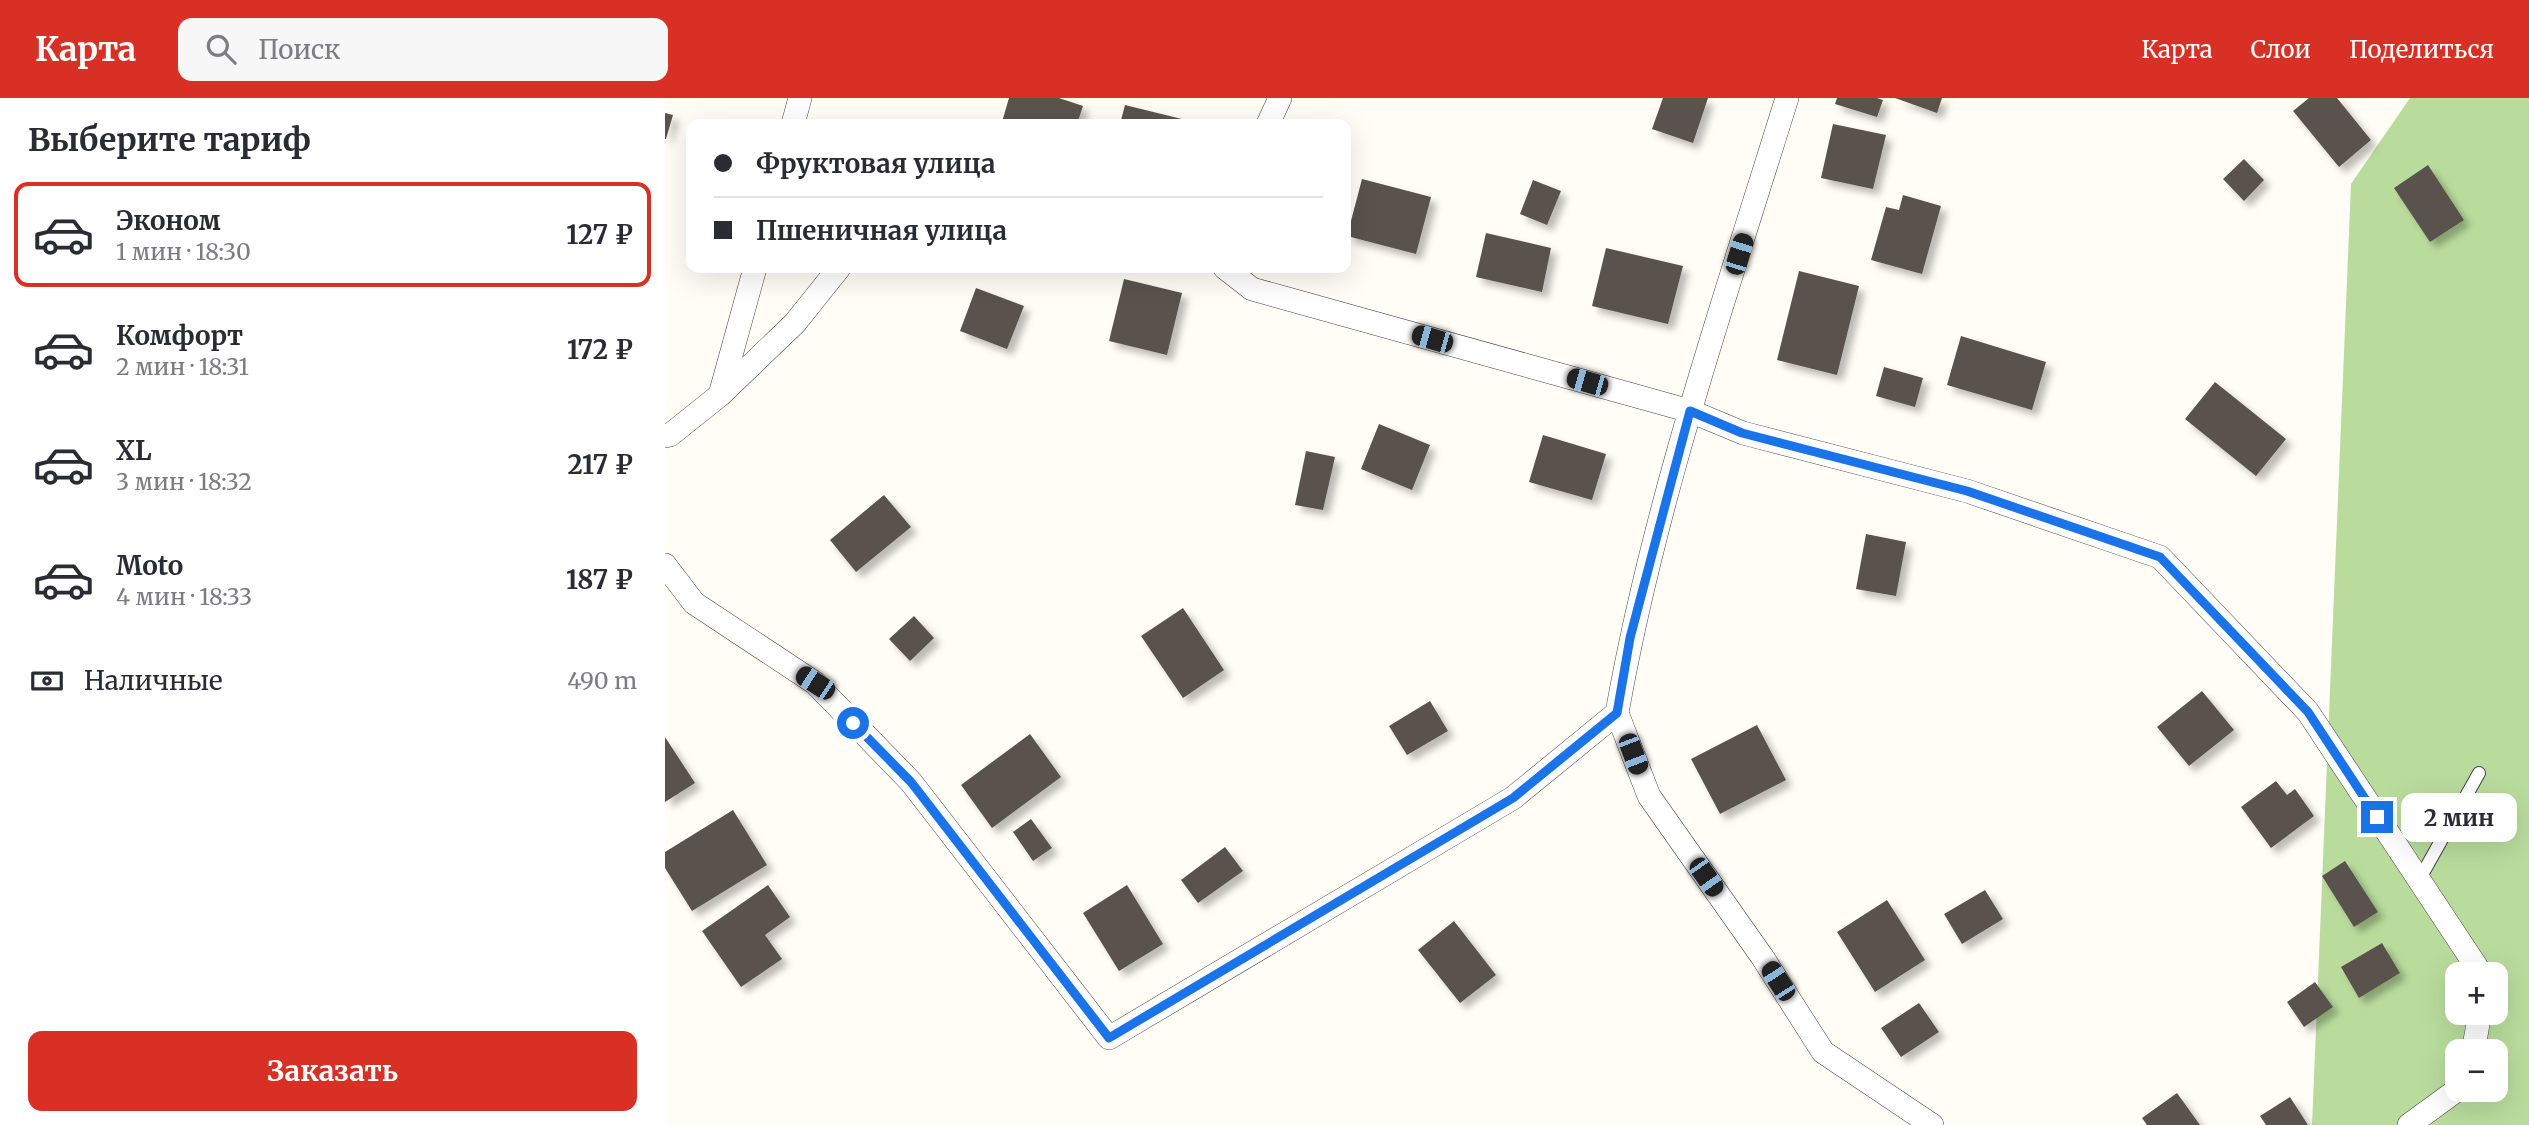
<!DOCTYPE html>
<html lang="ru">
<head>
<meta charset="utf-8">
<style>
  :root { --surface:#fff; --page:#f7f7f7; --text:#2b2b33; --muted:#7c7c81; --line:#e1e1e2; --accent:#d93025 }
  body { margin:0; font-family:Merriweather,serif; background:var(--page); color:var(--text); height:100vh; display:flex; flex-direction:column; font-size:26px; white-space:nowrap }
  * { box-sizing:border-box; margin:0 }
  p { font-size:23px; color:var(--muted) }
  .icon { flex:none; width:38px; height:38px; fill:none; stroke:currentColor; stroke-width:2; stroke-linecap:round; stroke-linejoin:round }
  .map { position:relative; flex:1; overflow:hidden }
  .details { display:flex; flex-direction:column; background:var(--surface); width:665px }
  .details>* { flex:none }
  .top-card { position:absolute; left:21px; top:21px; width:665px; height:154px; border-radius:14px; box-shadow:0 7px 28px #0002; display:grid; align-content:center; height:154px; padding:0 28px; background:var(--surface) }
  .tools { position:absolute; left:1780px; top:864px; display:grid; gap:14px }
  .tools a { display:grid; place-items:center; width:63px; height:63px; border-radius:14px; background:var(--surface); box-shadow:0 7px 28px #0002; font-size:35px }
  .end { position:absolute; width:32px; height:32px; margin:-16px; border:9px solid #1a73e8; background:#fff; box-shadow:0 0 0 4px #fff }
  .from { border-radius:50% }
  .bubble { position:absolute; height:49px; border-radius:14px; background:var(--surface); box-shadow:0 7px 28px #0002; font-size:23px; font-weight:700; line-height:49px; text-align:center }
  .car { position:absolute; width:21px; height:42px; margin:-21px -10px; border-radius:9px; box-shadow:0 0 5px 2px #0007; background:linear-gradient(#222 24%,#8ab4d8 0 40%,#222 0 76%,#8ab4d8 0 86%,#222 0) }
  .top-card b { display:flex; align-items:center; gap:24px; height:66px; font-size:26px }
  .top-card b+b { border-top:2px solid var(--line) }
  .top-card i { width:18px; height:18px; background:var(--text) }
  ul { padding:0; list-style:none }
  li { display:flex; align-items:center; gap:21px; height:105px; margin:0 14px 10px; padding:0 14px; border:4px solid transparent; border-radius:14px }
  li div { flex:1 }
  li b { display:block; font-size:26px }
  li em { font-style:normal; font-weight:700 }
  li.active { border-color:var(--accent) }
  li>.icon { width:63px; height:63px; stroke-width:1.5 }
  h2 { padding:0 28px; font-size:32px; line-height:84px }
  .pay { display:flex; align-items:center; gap:18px; height:77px; padding:0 28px; font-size:26px }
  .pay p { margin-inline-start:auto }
  .primary-button { display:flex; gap:14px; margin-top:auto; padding:14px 28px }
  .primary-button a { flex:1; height:80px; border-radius:14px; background:var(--accent); color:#fff; font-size:28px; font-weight:700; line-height:80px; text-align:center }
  header { display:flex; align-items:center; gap:42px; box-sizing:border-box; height:98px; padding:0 35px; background:var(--accent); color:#fff }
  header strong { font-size:33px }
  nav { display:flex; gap:38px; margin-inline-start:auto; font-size:24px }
  .search { width:490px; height:63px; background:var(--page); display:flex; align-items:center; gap:18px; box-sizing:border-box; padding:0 24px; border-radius:14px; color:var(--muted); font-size:26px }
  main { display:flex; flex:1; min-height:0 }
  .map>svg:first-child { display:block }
  .forest { fill:#b9dc9c; fill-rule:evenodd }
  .building { fill:#5a524d; filter:url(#shadow) }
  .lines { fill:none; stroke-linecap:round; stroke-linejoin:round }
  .lane-casing { stroke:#444; stroke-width:14 }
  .street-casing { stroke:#444; stroke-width:24 }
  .lane { stroke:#fff; stroke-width:12 }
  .street { stroke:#fff; stroke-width:23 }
  .route { stroke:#1a73e8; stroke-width:9 }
</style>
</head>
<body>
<header>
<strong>Карта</strong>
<div class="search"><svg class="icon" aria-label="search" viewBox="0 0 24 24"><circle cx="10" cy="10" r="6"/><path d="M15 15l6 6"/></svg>Поиск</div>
<nav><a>Карта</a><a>Слои</a><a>Поделиться</a></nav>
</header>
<main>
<section class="details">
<h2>Выберите тариф</h2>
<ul>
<li class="active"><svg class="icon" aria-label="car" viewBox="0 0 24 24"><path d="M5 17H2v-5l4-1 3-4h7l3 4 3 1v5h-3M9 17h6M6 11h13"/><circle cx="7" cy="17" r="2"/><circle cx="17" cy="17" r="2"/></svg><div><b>Эконом</b><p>1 мин · 18:30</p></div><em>127 ₽</em></li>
<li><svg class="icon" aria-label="car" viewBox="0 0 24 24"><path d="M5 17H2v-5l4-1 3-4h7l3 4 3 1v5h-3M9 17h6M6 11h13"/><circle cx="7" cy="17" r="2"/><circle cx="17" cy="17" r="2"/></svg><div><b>Комфорт</b><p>2 мин · 18:31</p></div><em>172 ₽</em></li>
<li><svg class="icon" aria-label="car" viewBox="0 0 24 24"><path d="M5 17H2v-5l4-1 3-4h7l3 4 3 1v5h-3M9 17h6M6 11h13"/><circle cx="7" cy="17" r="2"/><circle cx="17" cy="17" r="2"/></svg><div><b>XL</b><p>3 мин · 18:32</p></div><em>217 ₽</em></li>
<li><svg class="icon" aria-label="car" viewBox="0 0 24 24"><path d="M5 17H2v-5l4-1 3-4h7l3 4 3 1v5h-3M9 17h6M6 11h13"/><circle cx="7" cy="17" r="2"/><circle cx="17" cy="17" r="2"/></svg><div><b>Moto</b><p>4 мин · 18:33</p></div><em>187 ₽</em></li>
</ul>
<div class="pay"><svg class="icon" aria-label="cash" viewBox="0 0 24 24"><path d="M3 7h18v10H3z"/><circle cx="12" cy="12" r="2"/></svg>Наличные<p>490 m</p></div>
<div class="primary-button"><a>Заказать</a></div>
</section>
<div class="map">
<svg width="1864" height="1027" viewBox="0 0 1864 1027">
  <defs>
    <filter id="shadow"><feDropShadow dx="6" dy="6" stdDeviation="3.5" flood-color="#0004"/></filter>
  </defs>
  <rect width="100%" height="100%" fill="#fffdf5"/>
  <!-- forest -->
  <path class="forest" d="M 1745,0 L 1864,0 L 1864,1027 L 1647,1027 L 1686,86 ZM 1792,877 L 1830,877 L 1830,915 L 1792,915 ZM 1792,954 L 1830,954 L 1830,992 L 1792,992 Z"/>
  <!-- building -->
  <path class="building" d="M 344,0 L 394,0 L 418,8 L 412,26 L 342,26 L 337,24 Z
    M 998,0 L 1043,0 L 1028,45 L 987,31 Z
    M 1172,0 L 1212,0 L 1218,2 L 1212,19 L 1170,6 Z
    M 1230,0 L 1277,0 L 1272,15 Z
    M 1644,0 L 1672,0 L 1706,42 L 1674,69 L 1628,13 Z
    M 460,7 L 533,25 L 533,26 L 455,26 Z
    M 0,15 L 8,17 L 1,41 L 0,41 Z
    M 1168,26 L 1221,37 L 1208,91 L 1156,80 Z
    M 1579,61 L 1599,82 L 1579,103 L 1558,81 Z
    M 1763,67 L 1799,122 L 1765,144 L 1729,90 Z
    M 697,81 L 766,99 L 751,156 L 682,138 Z
    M 868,82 L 896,93 L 882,127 L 855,116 Z
    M 1238,97 L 1276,108 L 1257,176 L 1206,162 L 1221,109 L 1234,112 Z
    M 821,135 L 886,150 L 877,194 L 811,179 Z
    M 941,150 L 1018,168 L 1003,226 L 927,208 Z
    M 1134,173 L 1194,188 L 1172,277 L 1112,262 Z
    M 459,181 L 517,195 L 502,257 L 444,243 Z
    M 311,190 L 359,208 L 342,251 L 295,233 Z
    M 1296,238 L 1381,264 L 1367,312 L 1282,287 Z
    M 1219,269 L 1258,280 L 1250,309 L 1211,298 Z
    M 1550,284 L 1621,341 L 1591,378 L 1520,321 Z
    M 714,326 L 765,347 L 747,392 L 696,371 Z
    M 878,337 L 941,356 L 927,402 L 864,384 Z
    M 641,353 L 670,359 L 658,412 L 630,407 Z
    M 219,397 L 246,429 L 191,474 L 165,442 Z
    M 1201,436 L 1241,444 L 1231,498 L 1191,491 Z
    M 518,510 L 559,572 L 518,600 L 476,538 Z
    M 249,518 L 269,540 L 245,563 L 224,541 Z
    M 1537,593 L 1569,632 L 1524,668 L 1492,629 Z
    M 765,603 L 783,633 L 742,657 L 724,628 Z
    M 1092,627 L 1121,682 L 1055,716 L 1026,661 Z
    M 365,636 L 396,679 L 327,730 L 296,687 Z
    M 0,639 L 30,685 L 0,704 Z
    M 1611,683 L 1622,697 L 1630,691 L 1649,718 L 1606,750 L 1576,709 Z
    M 68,712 L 102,767 L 27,813 L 0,770 L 0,754 Z
    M 366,721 L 387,750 L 368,763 L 348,734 Z
    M 560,749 L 578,773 L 533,805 L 516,782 Z
    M 1680,763 L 1713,814 L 1689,829 L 1657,778 Z
    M 103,787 L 125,819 L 100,837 L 117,861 L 76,889 L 37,833 Z
    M 462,787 L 498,846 L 454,873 L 418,815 Z
    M 1320,792 L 1338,821 L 1297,846 L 1279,816 Z
    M 1222,802 L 1260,862 L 1210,894 L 1172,834 Z
    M 789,823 L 831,877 L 795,905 L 753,852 Z
    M 1717,845 L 1735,875 L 1694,900 L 1676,869 Z
    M 1650,884 L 1668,909 L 1639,929 L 1622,904 Z
    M 1254,905 L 1274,934 L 1236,959 L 1216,930 Z
    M 1512,995 L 1535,1027 L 1482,1027 L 1477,1020 Z
    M 1625,999 L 1643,1027 L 1601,1027 L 1595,1018 Z"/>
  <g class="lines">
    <defs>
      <path id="lane" d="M 1754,782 L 1814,675"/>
      <path id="street" d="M 128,26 L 135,0
        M 603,26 L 615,0
        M 560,170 L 587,191 L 1025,313 L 1078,335 L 1302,393 L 1495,459 L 1643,614 L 1817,877
        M 55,297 L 130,225 L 174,170
        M 0,338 L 5,337 L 55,297 L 90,170
        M 0,467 L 29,505 L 150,585 L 246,684 L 444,940 L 848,700 L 952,615 C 989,406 1059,203 1122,0
        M 952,615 L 984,698 L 1098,860 L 1158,954 L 1267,1027
        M 1808,954 L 1815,915
        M 1744,1027 L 1792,992"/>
    </defs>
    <!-- lane casing -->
    <use href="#lane" class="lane-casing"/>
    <!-- street casing -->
    <use href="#street" class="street-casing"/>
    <!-- lane -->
    <use href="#lane" class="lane"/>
    <!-- street -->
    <use href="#street" class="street"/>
  </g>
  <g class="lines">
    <!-- route -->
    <path class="route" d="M 188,625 L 246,684 L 444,940 L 848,700 L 952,615 L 965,540 L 1025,313 L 1077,335 L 1302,393 L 1495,459 L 1643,614 L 1712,719"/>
  </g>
</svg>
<div class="tools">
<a>+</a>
<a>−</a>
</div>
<i class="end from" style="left:188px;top:625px"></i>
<i class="end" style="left:1712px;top:719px"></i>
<div class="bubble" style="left:1736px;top:695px;width:116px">2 мин</div>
<i class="car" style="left:1074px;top:156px;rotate:17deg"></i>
<i class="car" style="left:767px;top:241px;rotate:286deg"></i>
<i class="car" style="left:922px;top:284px;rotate:286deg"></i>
<i class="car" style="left:150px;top:585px;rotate:303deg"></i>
<i class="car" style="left:968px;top:656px;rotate:159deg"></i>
<i class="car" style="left:1041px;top:779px;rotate:145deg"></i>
<i class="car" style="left:1113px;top:883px;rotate:327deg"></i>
<div class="top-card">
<b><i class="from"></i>Фруктовая улица</b>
<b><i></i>Пшеничная улица</b>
</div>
</div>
</main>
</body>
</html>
